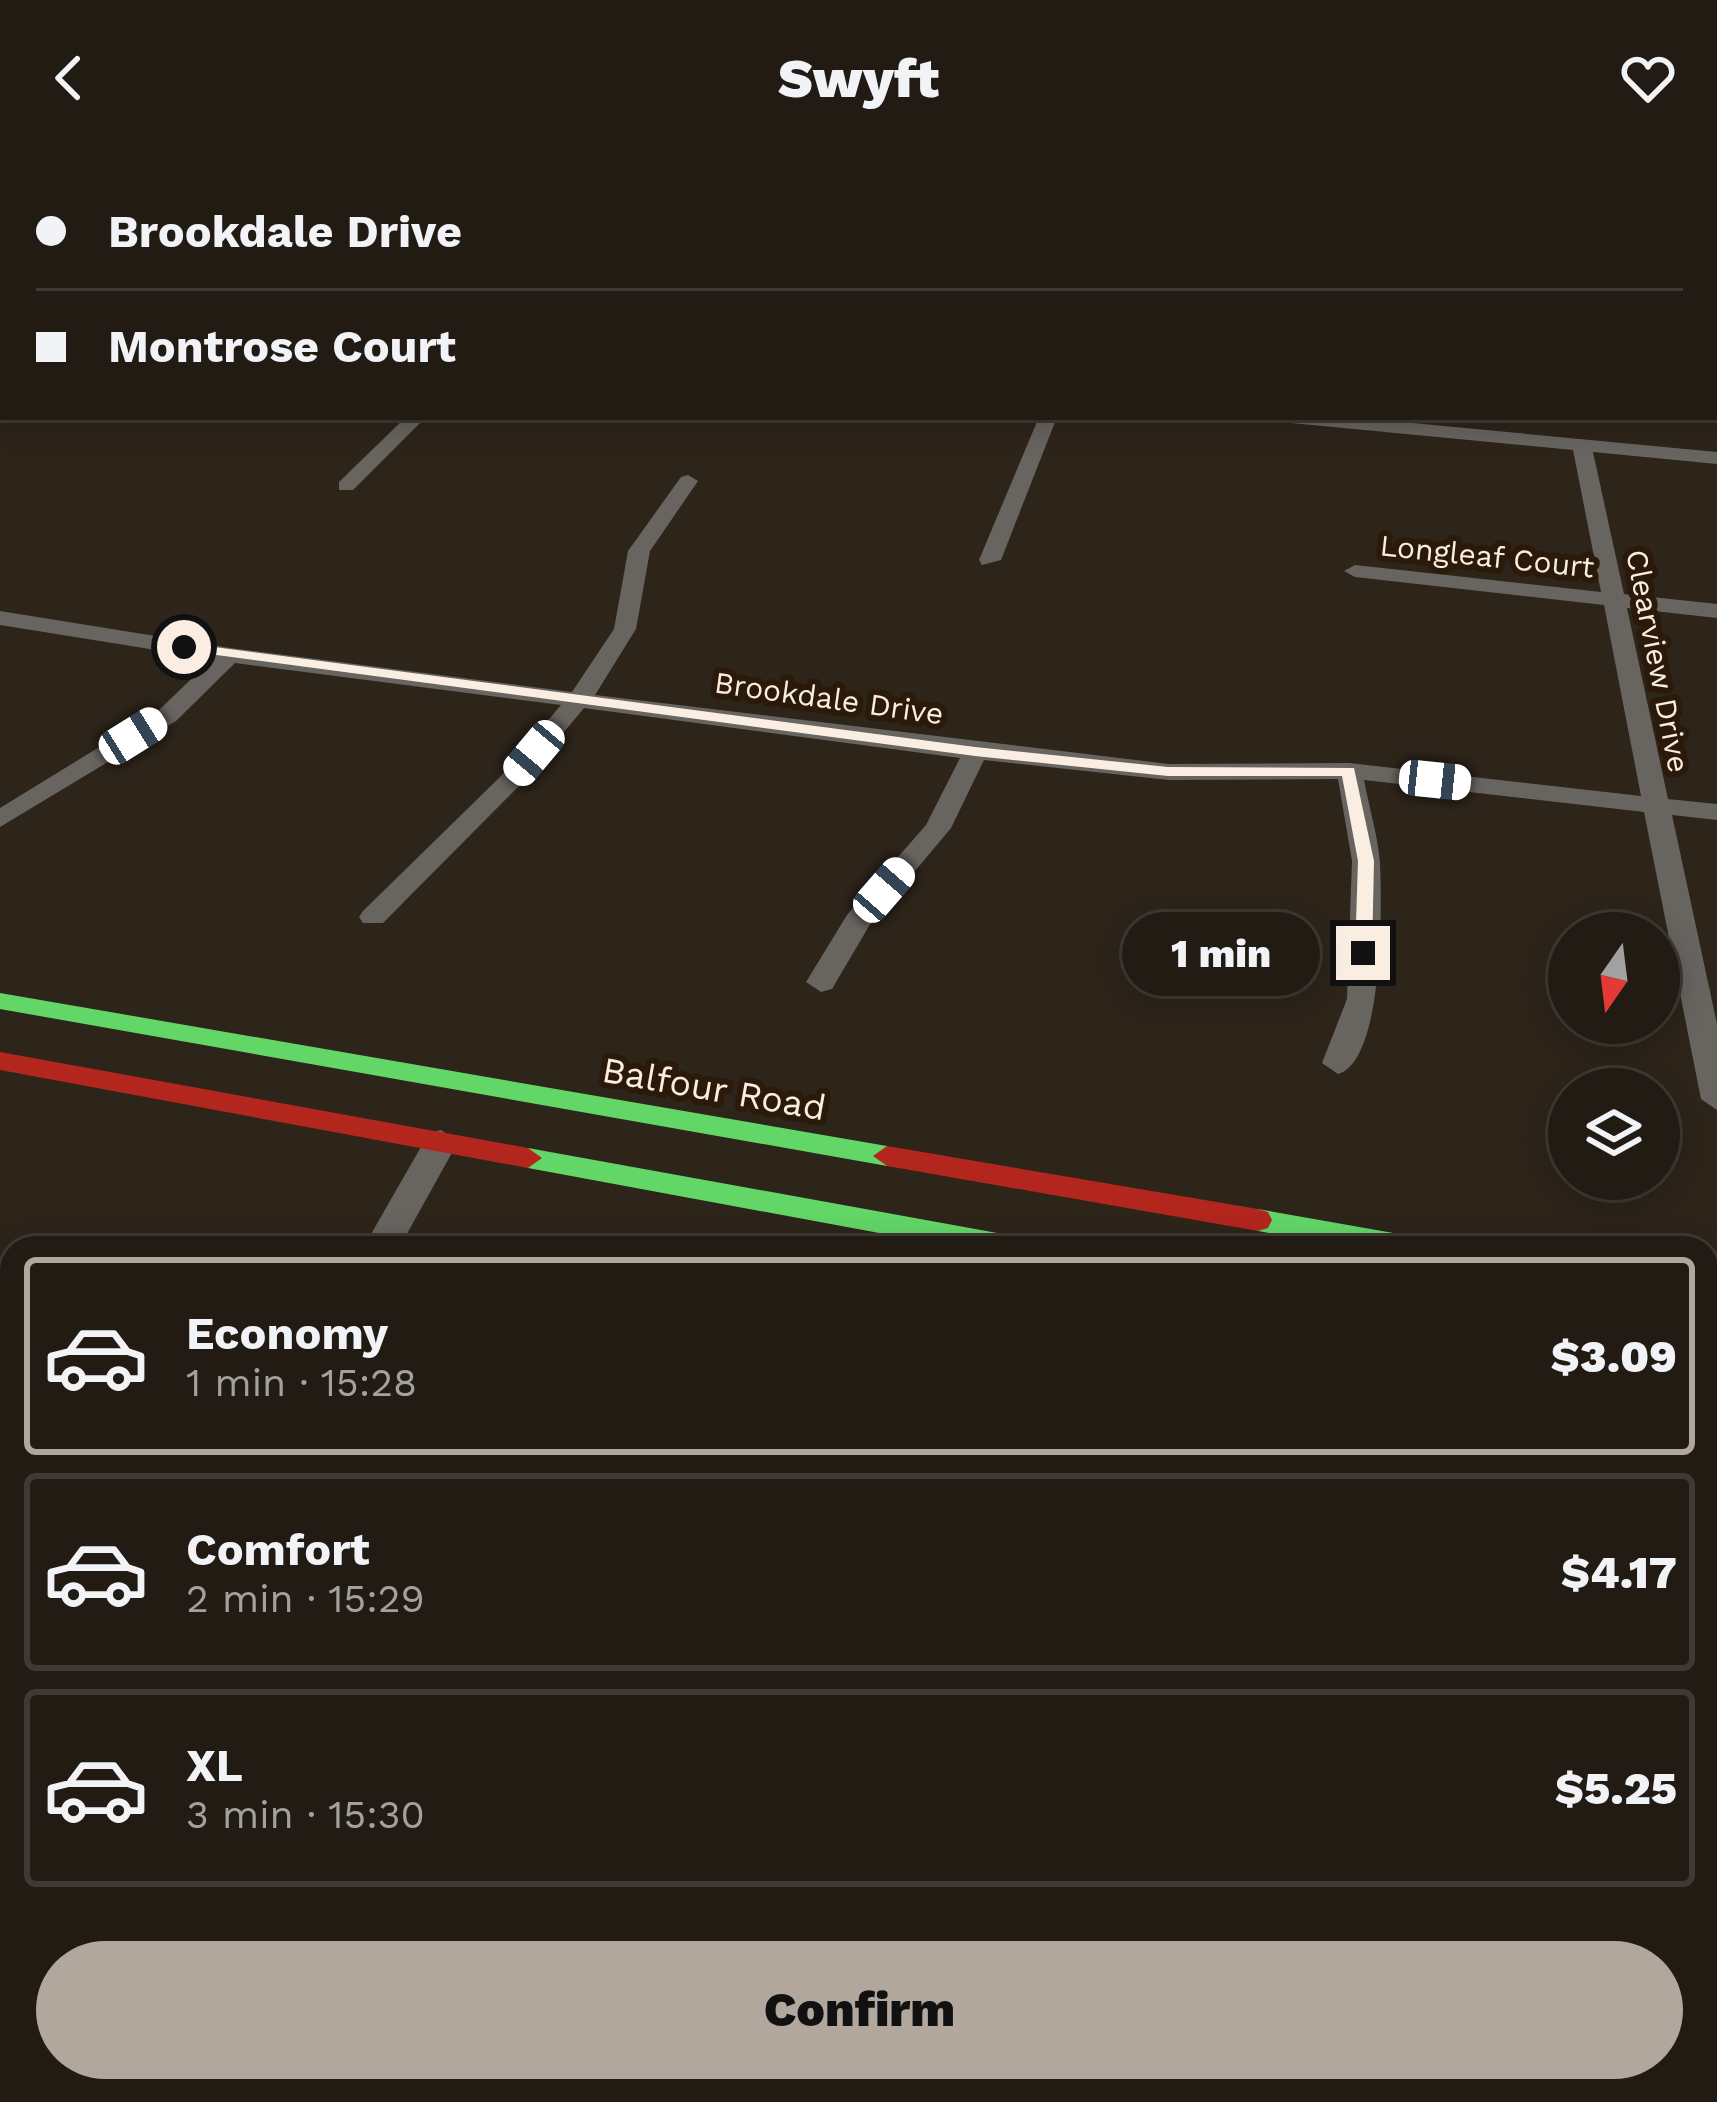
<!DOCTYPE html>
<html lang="en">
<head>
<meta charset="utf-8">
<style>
  :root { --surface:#221b14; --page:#2e2822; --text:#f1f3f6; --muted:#a2a1a0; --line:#3f3934; --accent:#b2a79d }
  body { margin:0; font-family:"Work Sans",sans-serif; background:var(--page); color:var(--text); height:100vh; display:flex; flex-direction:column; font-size:45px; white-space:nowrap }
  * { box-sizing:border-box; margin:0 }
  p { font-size:39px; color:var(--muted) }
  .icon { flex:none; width:66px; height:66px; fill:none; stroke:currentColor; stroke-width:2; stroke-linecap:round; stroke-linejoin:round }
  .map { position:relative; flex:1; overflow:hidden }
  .side { position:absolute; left:0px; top:1080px; width:1719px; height:867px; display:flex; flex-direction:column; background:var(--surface); border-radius:36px 36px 0 0; box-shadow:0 6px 30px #0003,0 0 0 3px var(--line) }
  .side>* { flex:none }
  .hud { position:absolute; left:0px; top:0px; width:1719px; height:264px; box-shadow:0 6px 30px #0003,0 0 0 3px var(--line); display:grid; align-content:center; height:264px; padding:0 36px; background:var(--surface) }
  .needle { width:78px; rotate:194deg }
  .buttons { position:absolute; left:1548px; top:756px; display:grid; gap:24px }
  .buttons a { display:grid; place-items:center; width:132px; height:132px; border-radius:50%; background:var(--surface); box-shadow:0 6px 30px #0003,0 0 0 3px var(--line); font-size:60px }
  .end { position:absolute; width:54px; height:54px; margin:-27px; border:15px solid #faeee3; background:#111; box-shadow:0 0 0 6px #111 }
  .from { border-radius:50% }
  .bubble { position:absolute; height:84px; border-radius:42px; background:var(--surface); box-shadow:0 6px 30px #0003,0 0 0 3px var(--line); font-size:39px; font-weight:800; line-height:84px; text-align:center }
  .car { position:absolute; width:36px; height:72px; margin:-36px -18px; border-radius:15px; box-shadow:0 0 9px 3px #0007; background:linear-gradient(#fff 24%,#345 0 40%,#fff 0 76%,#345 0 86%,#fff 0) }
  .hud b { display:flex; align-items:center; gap:42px; height:114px; font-size:45px }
  .hud b+b { border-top:3px solid var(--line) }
  .hud i { width:30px; height:30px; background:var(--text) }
  ul { padding:21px 0 0; list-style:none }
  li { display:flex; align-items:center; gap:36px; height:198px; margin:0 24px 18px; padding:0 12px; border:6px solid var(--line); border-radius:12px }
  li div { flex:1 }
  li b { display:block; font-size:45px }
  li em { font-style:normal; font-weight:800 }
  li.active { border-color:var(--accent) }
  li>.icon { width:108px; height:108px; stroke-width:1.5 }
  .primary-button { display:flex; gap:24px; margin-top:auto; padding:24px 36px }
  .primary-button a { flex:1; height:138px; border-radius:72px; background:var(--accent); color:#111; font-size:48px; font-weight:800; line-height:138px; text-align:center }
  header { display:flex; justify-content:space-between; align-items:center; height:156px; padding:0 36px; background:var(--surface); font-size:54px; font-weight:800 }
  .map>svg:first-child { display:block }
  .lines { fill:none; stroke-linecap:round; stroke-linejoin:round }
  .stream { stroke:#1b0a02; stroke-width:6 }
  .path { stroke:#615b56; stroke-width:3; stroke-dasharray:1.5 4.5; stroke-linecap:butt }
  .lane { fill:#686460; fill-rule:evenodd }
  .street { fill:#686460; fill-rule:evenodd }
  .fast { fill:#63d668; fill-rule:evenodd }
  .slow { fill:#ff974d; fill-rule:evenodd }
  .jam { fill:#b3261e; fill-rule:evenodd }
  .wall { fill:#524940 }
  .building { fill:#645b52; stroke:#7b7268; stroke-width:3 }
  .route { fill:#faeee3 }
  .labels { text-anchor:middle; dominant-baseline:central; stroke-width:12; stroke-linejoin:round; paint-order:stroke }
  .far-street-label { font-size:30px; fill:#faeee3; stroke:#2b1a09 }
  .street-label { font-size:36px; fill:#faeee3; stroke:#2b1a09 }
</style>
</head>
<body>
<header><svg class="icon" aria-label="back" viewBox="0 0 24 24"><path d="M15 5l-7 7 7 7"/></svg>Swyft<svg class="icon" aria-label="heart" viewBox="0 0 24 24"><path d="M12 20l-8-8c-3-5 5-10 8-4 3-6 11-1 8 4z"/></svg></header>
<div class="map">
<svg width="1717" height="1946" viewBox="0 0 1717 1946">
  <rect width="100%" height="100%" fill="#2d241a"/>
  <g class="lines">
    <!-- stream -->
    <path class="stream" d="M 1370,0 L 1386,3
      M 19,3 L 38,0"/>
    <!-- path -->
    <path class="path" d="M 195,3 L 214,0"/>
    <!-- lane -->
    <path class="lane" d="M 898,1935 L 924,1935 L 928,1946 L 902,1946 Z"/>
    <!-- street -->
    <path class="street" d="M 836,0 L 861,0 L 864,3 L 839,3 Z
      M 1183,0 L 1209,0 L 1212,3 L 1186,3 Z
      M 1716,126 L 1717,126 L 1717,136 L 1716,136 Z
      M 3,145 L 3,155 L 0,156 L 0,146 Z
      M 0,224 L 3,224 L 3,234 L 0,234 Z
      M 406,261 L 426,261 L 353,334 L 339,334 L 339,326 Z
      M 1039,261 L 1057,261 L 1001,404 L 982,409 L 979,404 Z
      M 1282,261 L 1349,261 L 1717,296 L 1717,308 L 1593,296 L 1624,438 L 1717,448 L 1717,462 L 1627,452 L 1668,643 L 1717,648 L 1717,664 L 1672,659 L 1717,868 L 1717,954 L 1701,943 L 1644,656 L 1364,624 C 1369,651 1378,680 1380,707 C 1382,748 1384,905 1338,918 L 1322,907 L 1347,843 L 1352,705 L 1338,623 L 1169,624 L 984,604 L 951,672 L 869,770 L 832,833 L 821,836 L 806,826 L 847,759 L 926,669 L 960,602 L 584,552 L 519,630 L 383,767 L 363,767 L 359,761 L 363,755 L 501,620 L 561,549 L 235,507 L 176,565 L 0,671 L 0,652 L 158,555 L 212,503 L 0,469 L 0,455 L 230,492 L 572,536 L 614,473 L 628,395 L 681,321 L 688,319 L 698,325 L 650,395 L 636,473 L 595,539 L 1169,608 L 1349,607 L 1641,640 L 1604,449 L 1355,421 L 1344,415 L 1355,409 L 1601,436 L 1573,294 L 1291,267 Z
      M 441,974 L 458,986 L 399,1092 L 363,1092 L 429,977 Z
      M 0,1239 L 12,1242 L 12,1274 L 0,1271 Z
      M 1707,1567 L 1717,1570 L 1717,1616 L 1707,1613 Z"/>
    <!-- fast -->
    <path class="fast" d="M 0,837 L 887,990 L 901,1000 L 887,1010 L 0,853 Z
      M 528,992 L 1020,1081 L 1030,1084 L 1034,1092 L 960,1092 L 528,1012 L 514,1002 Z
      M 1258,1053 L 1416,1081 L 1426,1084 L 1430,1092 L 1354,1092 L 1258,1075 L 1248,1072 L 1244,1064 L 1248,1056 Z
      M 1707,1205 L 1717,1207 L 1717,1233 L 1707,1231 Z"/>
    <!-- slow -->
    <path class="slow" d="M 1707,1131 L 1717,1133 L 1717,1157 L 1707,1155 Z"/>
    <!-- jam -->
    <path class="jam" d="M 0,896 L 528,992 L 542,1002 L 528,1012 L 0,914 Z
      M 887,990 L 1258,1053 L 1268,1056 L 1272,1064 L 1268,1072 L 1258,1075 L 887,1010 L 873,1000 Z"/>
  </g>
  <!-- wall -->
  <path class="wall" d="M 1707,1308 L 1717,1310 L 1717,1468 L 1715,1471 L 1707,1469 Z
    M 1215,1935 L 1274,1935 L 1267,1946 L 1228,1946 Z"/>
  <!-- building -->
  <path class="building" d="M 1707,1308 L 1717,1310 L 1717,1429 L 1707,1427 Z
    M 1260,1935 L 1274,1935 L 1270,1943 Z"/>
  <!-- route -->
  <path class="route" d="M 184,487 L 975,591 L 1168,611 L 1354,612 L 1374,705 L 1372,797 L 1363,802 L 1355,797 L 1358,705 L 1342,620 L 1168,620 L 975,600 L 179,494 Z"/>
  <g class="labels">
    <!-- far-street labels -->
    <g class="far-street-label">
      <text transform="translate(1487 400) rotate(6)">Longleaf Court</text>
      <text transform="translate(1658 505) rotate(79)">Clearview Drive</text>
      <text transform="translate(829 542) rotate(8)">Brookdale Drive</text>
    </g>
    <!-- street labels -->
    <g class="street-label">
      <text transform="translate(714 933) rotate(10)">Balfour Road</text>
    </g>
  </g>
</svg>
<div class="buttons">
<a><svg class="needle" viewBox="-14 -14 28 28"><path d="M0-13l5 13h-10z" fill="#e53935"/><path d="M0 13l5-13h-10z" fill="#a2a1a0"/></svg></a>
<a><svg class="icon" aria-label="layers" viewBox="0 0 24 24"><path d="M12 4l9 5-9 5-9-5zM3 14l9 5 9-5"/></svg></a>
</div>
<i class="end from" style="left:184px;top:491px"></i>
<i class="end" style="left:1363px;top:797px"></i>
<div class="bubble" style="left:1122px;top:756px;width:198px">1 min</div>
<i class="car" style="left:133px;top:580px;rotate:58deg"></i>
<i class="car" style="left:534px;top:597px;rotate:220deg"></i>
<i class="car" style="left:1435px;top:624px;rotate:96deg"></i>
<i class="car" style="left:884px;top:734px;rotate:41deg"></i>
<div class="hud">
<b><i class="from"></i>Brookdale Drive</b>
<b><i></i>Montrose Court</b>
</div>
<section class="side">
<ul>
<li class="active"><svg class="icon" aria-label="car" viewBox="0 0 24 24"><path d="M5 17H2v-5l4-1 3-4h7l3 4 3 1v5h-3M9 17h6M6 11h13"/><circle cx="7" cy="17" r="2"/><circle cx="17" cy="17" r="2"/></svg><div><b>Economy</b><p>1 min · 15:28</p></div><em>$3.09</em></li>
<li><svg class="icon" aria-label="car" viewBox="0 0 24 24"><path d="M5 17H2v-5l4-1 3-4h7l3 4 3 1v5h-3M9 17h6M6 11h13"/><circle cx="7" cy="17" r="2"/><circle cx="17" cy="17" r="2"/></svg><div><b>Comfort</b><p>2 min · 15:29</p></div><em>$4.17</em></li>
<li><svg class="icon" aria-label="car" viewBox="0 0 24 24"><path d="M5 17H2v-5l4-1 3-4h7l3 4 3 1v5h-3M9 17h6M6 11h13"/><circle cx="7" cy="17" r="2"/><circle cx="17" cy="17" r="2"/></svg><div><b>XL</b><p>3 min · 15:30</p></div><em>$5.25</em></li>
</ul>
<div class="primary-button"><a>Confirm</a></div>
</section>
</div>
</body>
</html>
